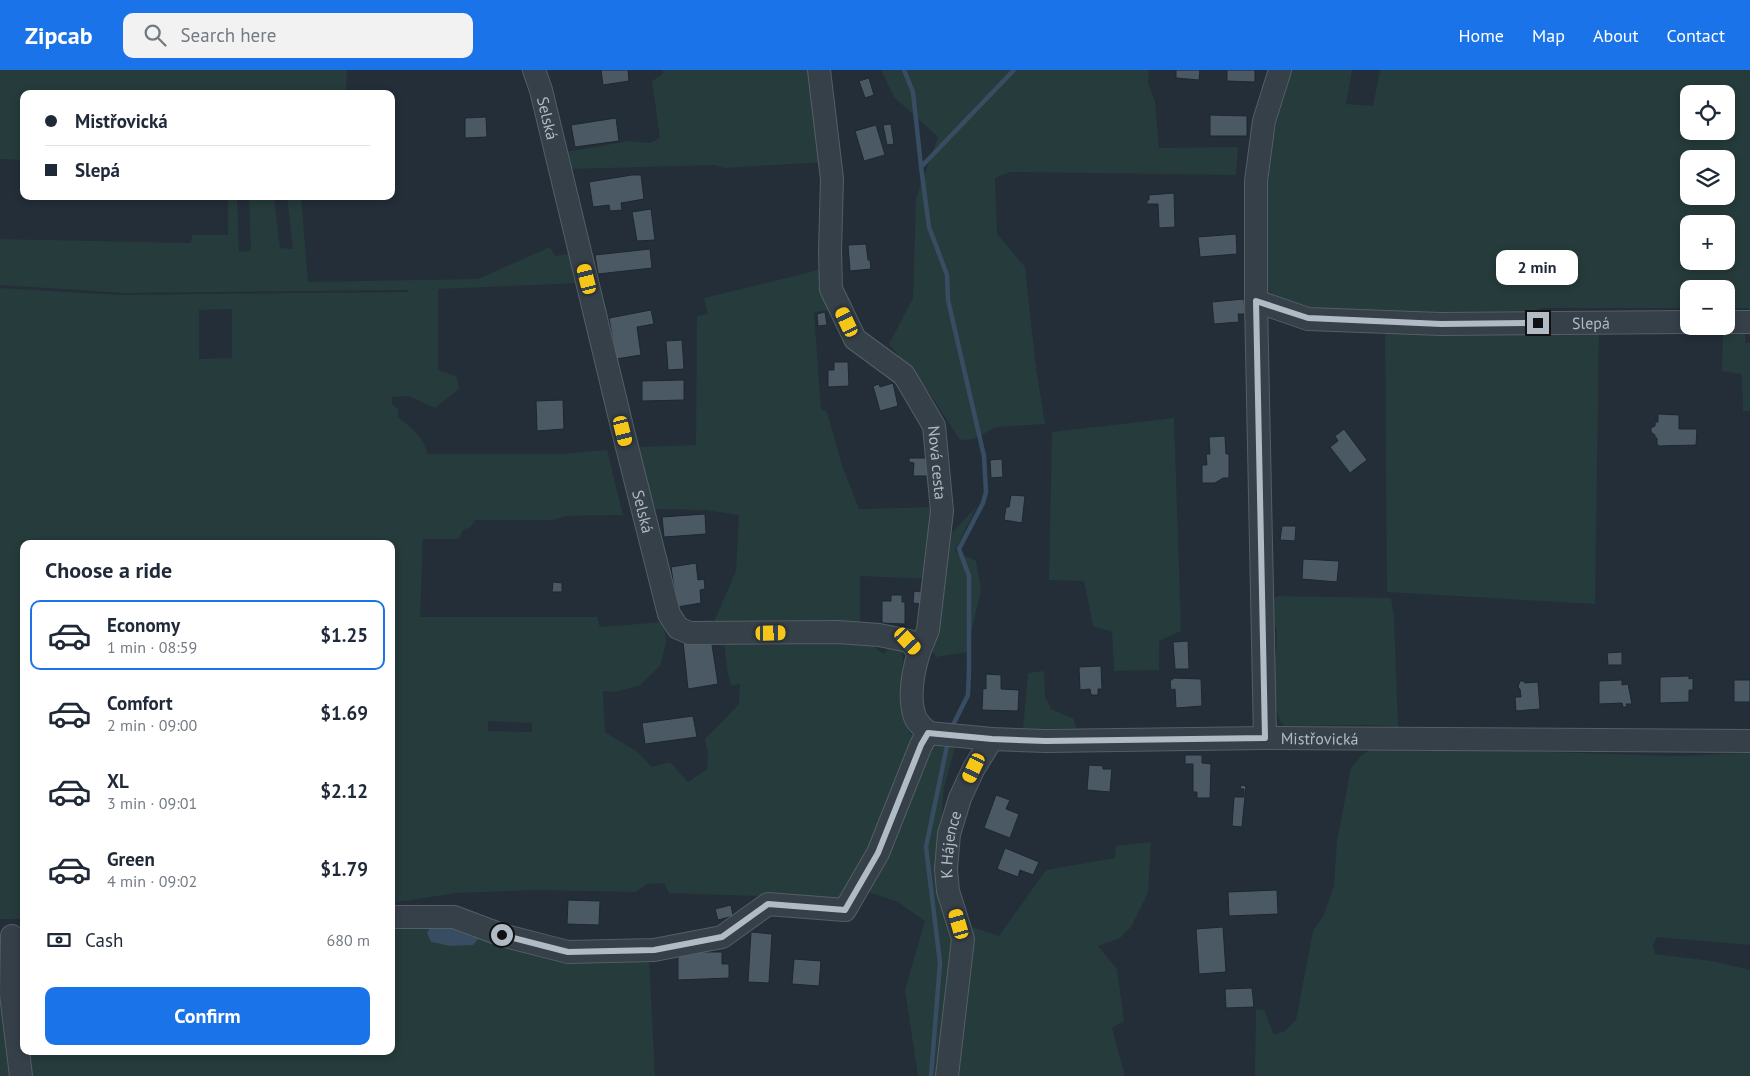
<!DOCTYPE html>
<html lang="en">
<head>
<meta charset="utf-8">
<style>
  :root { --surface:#fff; --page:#f2f2f3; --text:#1f2937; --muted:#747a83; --line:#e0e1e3; --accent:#1a73e8 }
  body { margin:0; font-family:"PT Sans",sans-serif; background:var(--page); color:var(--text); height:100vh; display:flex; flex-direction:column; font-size:19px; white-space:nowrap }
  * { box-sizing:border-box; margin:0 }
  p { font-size:16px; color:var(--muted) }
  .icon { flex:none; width:28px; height:28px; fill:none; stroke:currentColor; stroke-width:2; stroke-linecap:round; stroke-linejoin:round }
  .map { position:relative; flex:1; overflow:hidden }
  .side { position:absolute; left:20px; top:470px; width:375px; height:515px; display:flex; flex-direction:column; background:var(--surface); border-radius:10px; box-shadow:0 2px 8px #0003 }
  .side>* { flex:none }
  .top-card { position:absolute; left:20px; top:20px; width:375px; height:110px; border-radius:10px; box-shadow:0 2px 8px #0003; display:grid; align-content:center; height:110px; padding:0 25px; background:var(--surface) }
  .buttons { position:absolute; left:1680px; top:15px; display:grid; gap:10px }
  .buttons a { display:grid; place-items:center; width:55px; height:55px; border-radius:10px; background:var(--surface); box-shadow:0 2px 8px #0003; font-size:25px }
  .end { position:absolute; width:22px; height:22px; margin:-11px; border:6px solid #b1bbc5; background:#111; box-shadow:0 0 0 2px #111 }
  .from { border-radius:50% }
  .bubble { position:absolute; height:35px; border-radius:10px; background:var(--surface); box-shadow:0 2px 8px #0003; font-size:16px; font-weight:600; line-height:35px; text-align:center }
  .car { position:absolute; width:15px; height:30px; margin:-15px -8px; border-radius:6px; box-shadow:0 0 4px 1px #0007; background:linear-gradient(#f5c518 24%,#345 0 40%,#f5c518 0 76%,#345 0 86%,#f5c518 0) }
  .top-card b { display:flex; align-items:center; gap:18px; height:48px; font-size:19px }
  .top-card b+b { border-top:1px solid var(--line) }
  .top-card i { width:12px; height:12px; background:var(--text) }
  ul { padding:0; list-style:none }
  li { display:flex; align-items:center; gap:15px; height:70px; margin:0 10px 8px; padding:0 15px; border:2px solid transparent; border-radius:10px }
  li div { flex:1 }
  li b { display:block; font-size:19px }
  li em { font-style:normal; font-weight:600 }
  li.on { border-color:var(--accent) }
  li>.icon { width:45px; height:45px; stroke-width:1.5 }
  h2 { padding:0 25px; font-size:22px; line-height:60px }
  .pay { display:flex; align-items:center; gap:12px; height:55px; padding:0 25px; font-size:19px }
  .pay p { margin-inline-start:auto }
  .cta { display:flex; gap:10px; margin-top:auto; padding:10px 25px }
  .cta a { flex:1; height:58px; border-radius:10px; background:var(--accent); color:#fff; font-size:20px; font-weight:600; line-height:58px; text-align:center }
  header { display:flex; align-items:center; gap:30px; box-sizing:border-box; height:70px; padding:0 25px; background:var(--accent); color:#fff }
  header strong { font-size:24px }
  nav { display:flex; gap:28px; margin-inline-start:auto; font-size:18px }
  .search { width:350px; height:45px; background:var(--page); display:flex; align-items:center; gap:12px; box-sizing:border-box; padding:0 18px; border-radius:10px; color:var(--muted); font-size:19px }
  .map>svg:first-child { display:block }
  .green { fill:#263b3b; fill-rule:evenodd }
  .water { fill:#394d62 }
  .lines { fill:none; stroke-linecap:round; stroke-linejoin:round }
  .stream { stroke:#394d62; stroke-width:4.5 }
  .building { fill:#4b5965; stroke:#1e2730 }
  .minor-casing { stroke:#545e67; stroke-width:24 }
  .minor { stroke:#364049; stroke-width:22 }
  .route { stroke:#b1bbc5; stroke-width:6 }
  .labels { text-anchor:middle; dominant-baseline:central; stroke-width:4; stroke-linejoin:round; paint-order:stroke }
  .street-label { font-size:16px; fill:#b1bbc5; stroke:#1c252e }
</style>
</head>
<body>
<header>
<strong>Zipcab</strong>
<div class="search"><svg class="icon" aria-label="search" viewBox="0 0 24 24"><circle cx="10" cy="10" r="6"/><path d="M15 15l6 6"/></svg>Search here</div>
<nav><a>Home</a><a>Map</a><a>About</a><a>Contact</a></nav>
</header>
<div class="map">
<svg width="1750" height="1006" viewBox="0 0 1750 1006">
  <rect width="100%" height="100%" fill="#232e39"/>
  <!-- green -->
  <path class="green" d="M 0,0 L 347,0 L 346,24 L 24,24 L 24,90 L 0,89 Z
    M 663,0 L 810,0 L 825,92 L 724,98 L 715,95 L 571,99 L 566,82 L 629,71 L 650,73 L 660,68 L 652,11 L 663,4 Z
    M 881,0 L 1149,0 L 1148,12 L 1155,32 L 1159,78 L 1238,77 L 1236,105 L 1010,102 L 995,108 L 997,164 L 1025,197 L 1035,291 L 1045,354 L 996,357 L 974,369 L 960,370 L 930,324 L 889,274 L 913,228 L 916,128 L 938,67 L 894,27 Z
    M 1292,0 L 1352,0 L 1346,34 L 1373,36 L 1380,0 L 1750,0 L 1750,238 L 1726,238 L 1726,219 L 1689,219 L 1689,238 L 1542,238 L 1525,244 L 1384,244 L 1304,239 L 1281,232 L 1267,219 L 1263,104 L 1281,36 ZM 1689,24 L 1726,24 L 1726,61 L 1689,61 ZM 1689,89 L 1726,89 L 1726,126 L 1689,126 ZM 1689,154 L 1726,154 L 1726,191 L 1689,191 Z
    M 228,126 L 237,126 L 239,182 L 251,181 L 249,126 L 301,126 L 308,212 L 478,209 L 550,177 L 555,186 L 571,183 L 580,213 L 438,219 L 438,300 L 457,307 L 459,319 L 435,338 L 408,326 L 392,327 L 392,335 L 398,339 L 398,347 C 411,358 424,366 427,384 L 560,384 L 607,380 L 623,445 L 566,446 L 552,450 L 475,450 L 471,457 L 463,460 L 459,469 L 423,469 L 420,547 L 597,547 L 600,557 L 664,552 L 666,573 L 660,596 L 639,616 L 614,622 L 603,621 L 605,662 L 636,681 L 652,697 L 670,692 L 688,712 L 707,699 L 708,683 L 705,669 L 739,634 L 740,614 L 731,616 L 728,604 L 724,573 L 852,571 L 872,575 L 884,584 L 890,575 L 903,582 L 902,639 L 910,664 L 933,674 L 956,674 L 944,718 L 936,814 L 955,864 L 940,1006 L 918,1006 L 905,920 L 925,851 L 898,832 L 868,822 L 842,829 L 669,823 L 664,813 L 647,814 L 636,822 L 537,820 L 457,823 L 391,833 L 391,474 L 24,474 L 24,849 L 0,849 L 0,218 L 121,225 L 408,222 L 408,220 L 123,223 L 0,215 L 0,169 L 191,173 L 192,165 L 228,165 ZM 274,127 L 287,127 L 293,179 L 280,178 ZM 232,239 L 232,288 L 199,289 L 199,240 ZM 488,651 L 532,653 L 532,662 L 488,661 Z
    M 825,197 L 829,240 L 814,242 L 821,339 L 827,342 L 842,395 L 859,439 L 937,437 L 931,509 L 860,506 L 860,554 L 713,554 L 736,501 L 739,445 L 705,440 L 652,439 L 635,377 L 696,375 L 697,246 L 708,244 L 704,228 L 811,202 Z
    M 1385,257 L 1599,260 L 1595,534 L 1387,522 Z
    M 1723,261 L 1745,261 L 1745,273 L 1750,273 L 1750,341 L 1743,341 L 1742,304 L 1722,301 Z
    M 1174,348 L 1181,561 L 1159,571 L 1159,600 L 1114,601 L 1112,562 L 1093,556 L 1084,511 L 1049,510 L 1052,362 Z
    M 977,436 L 955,481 L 976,491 L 981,519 L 967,582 L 936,587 L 930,578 L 947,468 Z
    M 1279,526 L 1391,528 L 1394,546 L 1398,657 L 1368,655 L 1285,656 L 1280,651 L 1274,631 L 1274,591 L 1276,584 L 1277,562 L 1274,551 L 1273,528 Z
    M 1044,601 L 1045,627 L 1051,639 L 1074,649 L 1076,658 L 1023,659 L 1028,603 Z
    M 1397,677 L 1674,686 C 1700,686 1725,683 1750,683 L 1750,875 L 1657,867 L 1653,875 L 1655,884 L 1712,891 L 1750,900 L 1750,1006 L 1255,1006 L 1256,939 L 1264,940 L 1274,965 L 1285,961 L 1296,950 L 1313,861 L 1324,845 L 1334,815 L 1337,771 L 1351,698 L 1360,687 L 1369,680 Z
    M 1151,772 L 1148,823 L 1131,857 L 1120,868 L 1098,876 L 1117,899 L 1124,951 L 1112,958 L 1125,1006 L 956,1006 L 972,857 L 999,866 L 1046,800 L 1115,788 L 1116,776 Z
    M 391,852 L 432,855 L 431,872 L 450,876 L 473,875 L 470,858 L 649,889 L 655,1006 L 23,1006 L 16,890 L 24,878 L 24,981 L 391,981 Z
    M 0,878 L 5,884 L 16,1006 L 0,1006 Z"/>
  <!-- water -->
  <path class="water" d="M 432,855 L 470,858 L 478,869 L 473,875 L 450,876 L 431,872 L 427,863 Z"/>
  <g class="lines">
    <!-- stream -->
    <path class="stream" d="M 904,0 L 913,22 L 921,96
      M 951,659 L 968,625 L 969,600 L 969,506 L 959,479 L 983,433 L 986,422 L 984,386 L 948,230 L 947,205 L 929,157 L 921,97 L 1014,0
      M 931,1006 L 940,893 L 926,777 L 948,671"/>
  </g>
  <!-- building -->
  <path class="building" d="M 601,0 L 628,0 L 629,11 L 603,15 Z
    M 1176,0 L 1200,0 L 1199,10 L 1176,8 Z
    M 1227,0 L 1255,0 L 1255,12 L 1227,11 Z
    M 869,8 L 874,25 L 865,28 L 859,11 Z
    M 1210,45 L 1247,46 L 1247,66 L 1210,66 Z
    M 486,47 L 487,67 L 465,68 L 465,48 Z
    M 616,48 L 619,71 L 575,77 L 571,55 Z
    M 891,54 L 894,74 L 887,75 L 883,55 Z
    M 876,55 L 885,85 L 864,91 L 855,61 Z
    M 632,105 L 641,105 L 644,129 L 621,133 L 622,140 L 610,141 L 609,135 L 593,137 L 589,112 Z
    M 1174,123 L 1175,157 L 1159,158 L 1158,134 L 1147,134 L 1147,130 L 1149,130 L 1149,125 Z
    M 651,139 L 655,170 L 637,171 L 632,142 Z
    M 1236,164 L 1237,184 L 1200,187 L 1198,167 Z
    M 866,174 L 868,190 L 870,190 L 871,199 L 850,201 L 848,175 Z
    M 650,179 L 652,198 L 598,204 L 595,185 Z
    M 1244,229 L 1245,244 L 1238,244 L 1239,252 L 1214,254 L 1212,232 Z
    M 651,240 L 654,254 L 637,257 L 641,285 L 616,289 L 609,248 Z
    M 825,242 L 827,255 L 818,256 L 817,244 Z
    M 682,270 L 684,299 L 668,300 L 666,271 Z
    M 834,292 L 848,292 L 849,316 L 828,317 L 828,300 L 834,300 Z
    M 684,310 L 684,330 L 642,331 L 642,311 Z
    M 893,313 L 898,336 L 880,341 L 873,316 L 879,314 L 880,317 Z
    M 563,330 L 564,359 L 537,361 L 536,331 Z
    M 1658,344 L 1679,345 L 1679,359 L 1697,359 L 1696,375 L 1659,376 L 1657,374 L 1657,368 L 1655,368 L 1655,365 L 1651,362 L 1651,358 L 1655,356 L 1655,352 L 1658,352 Z
    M 1344,359 L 1367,390 L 1350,403 L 1330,377 L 1338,371 L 1335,366 Z
    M 1225,366 L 1226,384 L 1229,384 L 1229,408 L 1223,408 L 1215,413 L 1202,413 L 1202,395 L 1207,395 L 1206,384 L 1210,384 L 1209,367 Z
    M 909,388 L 929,388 L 928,406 L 913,406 L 914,393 L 909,392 Z
    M 1002,389 L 1003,407 L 991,408 L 990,390 Z
    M 1011,425 L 1025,426 L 1022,453 L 1004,450 L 1006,437 L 1009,437 Z
    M 705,444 L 706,464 L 664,467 L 662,447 Z
    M 1282,456 L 1296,456 L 1295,471 L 1280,470 Z
    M 1303,489 L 1339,491 L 1337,512 L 1302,509 Z
    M 696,493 L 698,510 L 704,509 L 705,519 L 700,520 L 701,533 L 677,537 L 671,497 Z
    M 553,512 L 562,513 L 562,522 L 552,522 Z
    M 914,521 L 922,522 L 922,534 L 913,533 Z
    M 891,525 L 902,525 L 902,532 L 905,532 L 905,554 L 882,553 L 882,531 L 891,531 Z
    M 711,568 L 718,614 L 688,619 L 683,571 Z
    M 1188,571 L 1189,599 L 1175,599 L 1173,572 Z
    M 1622,582 L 1622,595 L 1608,595 L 1607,583 Z
    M 1101,596 L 1102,619 L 1098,619 L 1098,625 L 1091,625 L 1090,619 L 1080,620 L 1079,597 Z
    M 986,604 L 1001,605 L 1001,619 L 1019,620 L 1018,641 L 982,640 L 983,618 L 986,619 Z
    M 1689,606 L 1689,609 L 1693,608 L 1693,620 L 1689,620 L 1689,632 L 1660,633 L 1660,607 Z
    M 1174,608 L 1201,609 L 1202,636 L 1176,638 L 1175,619 L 1171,620 L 1170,611 Z
    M 1622,610 L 1622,615 L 1628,614 L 1632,634 L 1626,634 L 1627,637 L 1623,637 L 1622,633 L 1599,634 L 1599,611 Z
    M 1734,610 L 1750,610 L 1750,632 L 1734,632 Z
    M 1520,611 L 1523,611 L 1525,613 L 1538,612 L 1540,639 L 1516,641 L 1515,627 L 1521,627 L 1520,619 L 1518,617 Z
    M 693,646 L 697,667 L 645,674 L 642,653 Z
    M 1185,685 L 1202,685 L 1202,693 L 1211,694 L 1210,728 L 1197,728 L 1197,722 L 1193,722 L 1193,694 L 1185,694 Z
    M 1089,695 L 1103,696 L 1103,699 L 1111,699 L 1112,697 L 1110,722 L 1087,720 Z
    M 1241,715 L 1246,716 L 1242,757 L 1232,756 L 1234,727 L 1244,727 L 1244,719 L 1240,719 Z
    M 996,725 L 1010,730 L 1006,739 L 1019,744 L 1010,768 L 984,758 Z
    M 1005,778 L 1039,792 L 1033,805 L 1020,800 L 1018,807 L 997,799 Z
    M 1277,820 L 1278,844 L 1229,846 L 1228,822 Z
    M 568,830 L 600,831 L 599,855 L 567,854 Z
    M 731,835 L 733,846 L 718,850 L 715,839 Z
    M 1223,857 L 1226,902 L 1199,904 L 1196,859 Z
    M 751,862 L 772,864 L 769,913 L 748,912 Z
    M 678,882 L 722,882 L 722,894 L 729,894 L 729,908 L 678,910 Z
    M 794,889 L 821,891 L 819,916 L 792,914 Z
    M 1252,918 L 1254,937 L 1226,938 L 1225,919 Z"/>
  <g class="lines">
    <defs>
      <g id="minor">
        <path id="s1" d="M 534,0 L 541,20 L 623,361 L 669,544 L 678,558 L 690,563 L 838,562 L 879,565 L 909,571 L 919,582 C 913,602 908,627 915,647 C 917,653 924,658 928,663"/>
        <path id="s2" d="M 819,0 L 832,109 L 830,181 L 831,219 L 855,269 L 904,305 L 934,356 L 942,441 L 928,560 L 919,582"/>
        <path id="s3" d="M 1280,0 L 1264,51 L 1256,111 L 1256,231 L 1308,249 L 1441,254 L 1689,252"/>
        <path d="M 1256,231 L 1265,668"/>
        <path d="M 1726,252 L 1750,252"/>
        <path id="s4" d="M 928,663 L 992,669 L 1046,671 L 1265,668 L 1750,671"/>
        <path d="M 391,847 L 454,847 L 502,865 L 568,882 L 654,880 L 722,867 L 768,834 L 845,840 L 878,783 L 921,675 L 928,663"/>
        <path d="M 12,866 L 11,924 L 21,1006"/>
        <path id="s5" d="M 947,1006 L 963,869 L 948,821 L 946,799 L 949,764 L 960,728 L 974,698 L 992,669"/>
      </g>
    </defs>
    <!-- minor casing -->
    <use href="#minor" class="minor-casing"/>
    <!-- minor -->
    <use href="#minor" class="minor"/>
  </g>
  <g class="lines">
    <!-- route -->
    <path class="route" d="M 502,865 L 568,882 L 654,880 L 722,867 L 768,834 L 845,840 L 878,783 L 921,675 L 928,663 L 992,669 L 1046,671 L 1265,668 L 1256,231 L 1308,248 L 1441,254 L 1538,253"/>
  </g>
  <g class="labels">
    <!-- street labels -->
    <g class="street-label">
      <text stroke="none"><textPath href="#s1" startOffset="50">Selská</textPath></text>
      <text stroke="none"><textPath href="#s3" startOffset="572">Slepá</textPath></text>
      <text stroke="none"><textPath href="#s2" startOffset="432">Nová cesta</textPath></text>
      <text stroke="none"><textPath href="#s1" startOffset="455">Selská</textPath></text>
      <text stroke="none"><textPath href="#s4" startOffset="392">Mistřovická</textPath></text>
      <text stroke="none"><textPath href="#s5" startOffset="235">K Hájence</textPath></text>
    </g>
  </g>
</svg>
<div class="buttons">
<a><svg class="icon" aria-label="locate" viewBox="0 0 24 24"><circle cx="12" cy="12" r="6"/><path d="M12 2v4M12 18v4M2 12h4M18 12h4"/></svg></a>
<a><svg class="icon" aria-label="layers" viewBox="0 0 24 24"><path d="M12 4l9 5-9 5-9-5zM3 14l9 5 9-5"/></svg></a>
<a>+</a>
<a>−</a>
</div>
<i class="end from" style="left:502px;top:865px"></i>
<i class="end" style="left:1538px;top:253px"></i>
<div class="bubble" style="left:1496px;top:180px;width:82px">2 min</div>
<i class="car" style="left:587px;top:209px;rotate:346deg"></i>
<i class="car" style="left:847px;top:252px;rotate:335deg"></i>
<i class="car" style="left:623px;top:361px;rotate:166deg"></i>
<i class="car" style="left:771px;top:563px;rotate:89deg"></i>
<i class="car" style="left:908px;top:571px;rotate:137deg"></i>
<i class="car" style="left:974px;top:698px;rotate:205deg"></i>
<i class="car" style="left:959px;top:854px;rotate:344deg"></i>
<div class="top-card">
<b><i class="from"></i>Mistřovická</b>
<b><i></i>Slepá</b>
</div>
<section class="side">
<h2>Choose a ride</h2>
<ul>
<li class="on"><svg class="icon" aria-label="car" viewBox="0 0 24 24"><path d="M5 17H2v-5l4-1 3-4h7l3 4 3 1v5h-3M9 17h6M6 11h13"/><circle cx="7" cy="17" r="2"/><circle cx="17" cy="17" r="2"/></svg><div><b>Economy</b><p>1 min · 08:59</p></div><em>$1.25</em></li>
<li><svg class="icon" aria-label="car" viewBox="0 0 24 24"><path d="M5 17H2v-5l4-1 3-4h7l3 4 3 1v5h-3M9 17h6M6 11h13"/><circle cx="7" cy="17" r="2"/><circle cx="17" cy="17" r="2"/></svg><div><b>Comfort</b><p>2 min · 09:00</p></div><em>$1.69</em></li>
<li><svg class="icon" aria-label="car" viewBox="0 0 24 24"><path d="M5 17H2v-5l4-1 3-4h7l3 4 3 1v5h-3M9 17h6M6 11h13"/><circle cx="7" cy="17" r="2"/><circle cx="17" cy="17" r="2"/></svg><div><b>XL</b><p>3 min · 09:01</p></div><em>$2.12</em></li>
<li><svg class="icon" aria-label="car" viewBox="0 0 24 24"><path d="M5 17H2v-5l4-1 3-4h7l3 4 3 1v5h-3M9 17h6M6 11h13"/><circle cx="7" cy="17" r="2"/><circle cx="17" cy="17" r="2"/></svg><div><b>Green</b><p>4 min · 09:02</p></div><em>$1.79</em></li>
</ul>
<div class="pay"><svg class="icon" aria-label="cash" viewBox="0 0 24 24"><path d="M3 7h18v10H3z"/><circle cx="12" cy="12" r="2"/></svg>Cash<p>680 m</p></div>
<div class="cta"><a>Confirm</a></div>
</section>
</div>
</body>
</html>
